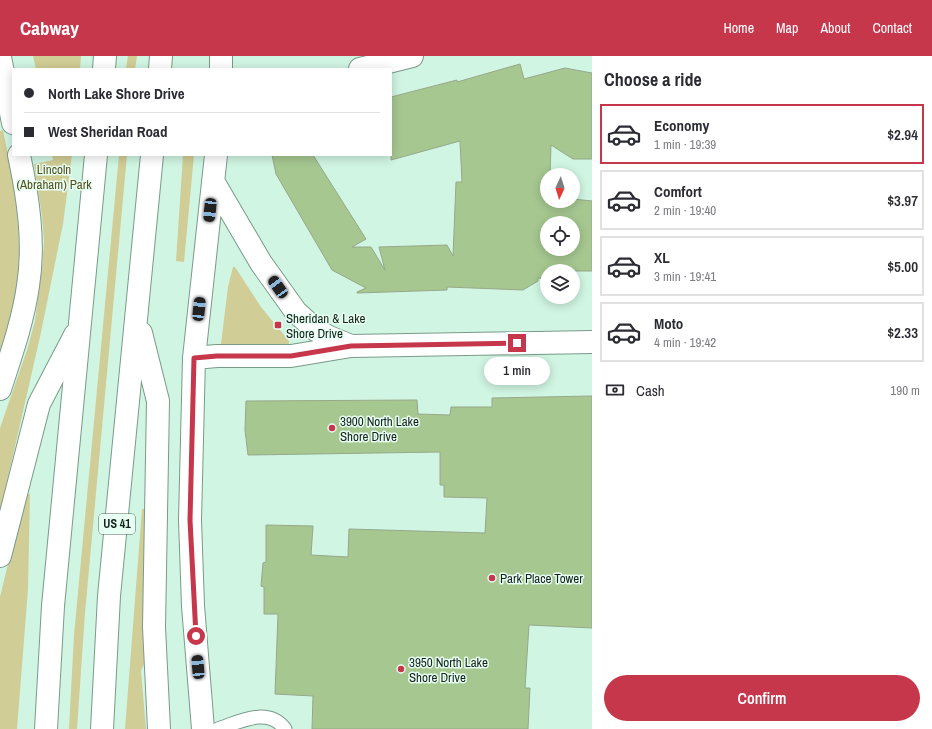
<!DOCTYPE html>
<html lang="en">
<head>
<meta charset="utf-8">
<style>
  :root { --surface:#fff; --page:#f2f2f3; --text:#2b2b33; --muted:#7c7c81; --line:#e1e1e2; --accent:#c7374c }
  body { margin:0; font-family:"Archivo Narrow",sans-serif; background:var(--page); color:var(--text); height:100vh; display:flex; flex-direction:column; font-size:15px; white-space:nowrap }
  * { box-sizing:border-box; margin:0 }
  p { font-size:13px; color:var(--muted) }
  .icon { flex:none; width:22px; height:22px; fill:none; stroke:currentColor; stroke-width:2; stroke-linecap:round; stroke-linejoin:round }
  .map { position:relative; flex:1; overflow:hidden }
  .drawer { display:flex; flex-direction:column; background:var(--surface); width:340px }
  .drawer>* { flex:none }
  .guide { position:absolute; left:12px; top:12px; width:380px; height:88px; border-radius:0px; box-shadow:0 2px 10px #0003; display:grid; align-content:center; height:88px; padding:0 12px; background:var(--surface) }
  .needle { width:26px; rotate:184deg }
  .tools { position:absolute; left:540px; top:112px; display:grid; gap:8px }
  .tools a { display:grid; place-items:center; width:40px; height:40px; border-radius:50%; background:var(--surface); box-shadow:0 2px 10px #0003; font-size:20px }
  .end { position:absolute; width:18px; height:18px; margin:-9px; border:5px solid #c7374c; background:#fff; box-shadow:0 0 0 2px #fff }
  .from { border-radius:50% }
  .bubble { position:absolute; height:28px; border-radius:14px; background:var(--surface); box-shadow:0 2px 10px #0003; font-size:13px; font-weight:600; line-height:28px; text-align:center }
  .car { position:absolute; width:12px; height:24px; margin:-12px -6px; border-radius:5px; box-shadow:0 0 3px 1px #0007; background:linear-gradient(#222 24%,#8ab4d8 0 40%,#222 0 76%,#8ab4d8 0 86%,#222 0) }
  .guide b { display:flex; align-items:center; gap:14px; height:38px; font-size:15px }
  .guide b+b { border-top:1px solid var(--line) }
  .guide i { width:10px; height:10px; background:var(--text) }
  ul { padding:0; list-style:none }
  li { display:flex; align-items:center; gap:12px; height:60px; margin:0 8px 6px; padding:0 4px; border:2px solid var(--line); border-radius:0px }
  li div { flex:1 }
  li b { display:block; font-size:15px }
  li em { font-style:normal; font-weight:600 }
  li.active { border-color:var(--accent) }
  li>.icon { width:36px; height:36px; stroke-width:1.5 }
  h2 { padding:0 12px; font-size:18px; line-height:48px }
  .pay { display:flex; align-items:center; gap:10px; height:44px; padding:0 12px; font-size:15px }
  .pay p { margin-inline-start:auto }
  .button { display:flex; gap:8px; margin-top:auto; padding:8px 12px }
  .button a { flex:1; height:46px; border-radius:24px; background:var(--accent); color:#fff; font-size:16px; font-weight:600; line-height:46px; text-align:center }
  header { display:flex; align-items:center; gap:24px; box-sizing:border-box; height:56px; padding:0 20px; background:var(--accent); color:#fff }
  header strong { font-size:19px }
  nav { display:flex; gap:22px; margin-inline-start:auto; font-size:14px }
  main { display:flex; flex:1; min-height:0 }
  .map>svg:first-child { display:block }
  .green { fill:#d1cd96 }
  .building { fill:#a6c790; stroke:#96a88b; fill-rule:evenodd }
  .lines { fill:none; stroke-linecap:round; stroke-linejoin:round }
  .lane-casing { stroke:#799b8a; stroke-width:15 }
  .street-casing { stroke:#799b8a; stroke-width:24 }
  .secondary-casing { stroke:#799b8a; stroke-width:24 }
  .highway-casing { stroke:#799b8a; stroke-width:24 }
  .lane { stroke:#fff; stroke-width:13 }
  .street { stroke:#fff; stroke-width:22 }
  .secondary { stroke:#fff; stroke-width:22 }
  .highway { stroke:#fff; stroke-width:22 }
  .route { stroke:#c7374c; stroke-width:5 }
  .poi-dot { fill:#c7374c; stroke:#e8fff3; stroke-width:1.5 }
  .labels { text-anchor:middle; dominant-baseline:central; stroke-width:3; stroke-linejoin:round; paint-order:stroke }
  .shield { fill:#e8fff3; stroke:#53645b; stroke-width:1 }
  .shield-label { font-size:12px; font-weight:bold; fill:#13211a }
  .park-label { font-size:13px; fill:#524d1d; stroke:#e8fff3 }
  .poi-label { font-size:13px; fill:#13211a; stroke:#e8fff3; text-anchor:start }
</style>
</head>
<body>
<header>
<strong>Cabway</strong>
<nav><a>Home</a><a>Map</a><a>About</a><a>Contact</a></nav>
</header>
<main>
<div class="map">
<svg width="592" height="673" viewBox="0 0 592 673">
  <rect width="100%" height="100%" fill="#d0f5e2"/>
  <!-- green -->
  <path class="green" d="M 33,0 L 81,0 L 80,13 L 36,13 Z
    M 128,0 L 137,0 L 135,13 L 126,13 Z
    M 3,74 C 14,129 26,187 14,244 C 10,262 5,280 0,297 L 0,75 Z
    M 52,99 L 72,99 L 63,168 L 40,281 L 0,456 L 0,372 L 27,294 L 35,265 L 42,212 L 44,185 L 42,160 L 34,108 L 53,104 Z
    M 119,99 L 127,99 L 85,557 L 77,673 L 69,673 L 74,579 Z
    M 183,99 L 194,99 L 184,206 L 176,205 Z
    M 233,211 L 235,211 L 261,251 L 289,285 L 289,288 L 221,288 L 228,231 Z
    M 25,438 L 30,438 L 28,533 L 17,673 L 0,673 L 0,541 Z
    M 142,453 L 146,453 L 143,538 L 144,608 L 141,615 L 146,673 L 125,673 Z"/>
  <!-- building -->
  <path class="building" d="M 520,8 L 524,23 L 565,12 L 592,17 L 592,103 L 573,103 L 551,89 L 550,119 L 547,119 L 547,145 L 573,145 L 573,143 L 592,145 L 592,215 L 547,215 L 547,223 L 538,222 L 538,225 L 523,234 L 447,231 L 447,234 L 357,237 L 357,236 L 366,232 L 332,214 L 276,118 L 272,99 L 313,99 L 366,183 L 352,191 L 371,191 L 385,214 L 379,191 L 447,189 L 453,200 L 456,126 L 462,126 L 460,85 L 391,104 L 391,41 L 457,24 L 457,26 ZM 547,167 L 573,167 L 573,193 L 547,193 Z
    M 592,340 L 592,572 L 529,569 L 525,632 L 530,632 L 528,673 L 312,673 L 313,640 L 275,638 L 278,558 L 264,558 L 264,531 L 261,530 L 263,507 L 266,506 L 266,469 L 313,470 L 311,499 L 348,501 L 349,473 L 485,477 L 487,442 L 444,441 L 444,429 L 440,429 L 440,396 L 248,399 L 245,374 L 246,345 L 417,344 L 418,358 L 450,359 L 451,351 L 492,351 L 492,342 Z"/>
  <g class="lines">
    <defs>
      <path id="lane" d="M 218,673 C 239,666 268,650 285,673"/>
      <path id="street" d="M 0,1 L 13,67
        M 360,13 L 412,0
        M 0,333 C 11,299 23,265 28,230 C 35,187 28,141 19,99"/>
      <path id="secondary" d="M 221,13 L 221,0
        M 213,125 L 261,207 L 296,256 L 316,274 L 329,281 L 351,290
        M 194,302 L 217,300 L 291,300 L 351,290 L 592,286
        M 203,673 L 193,550 L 190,464 L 194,302 L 216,99"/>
      <path id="highway" d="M 104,13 L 105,0
        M 160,13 L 161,0
        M 141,277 L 158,345 L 154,571 L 159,673
        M 0,500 L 39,348 L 75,279
        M 46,673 L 53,550 L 96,99
        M 102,673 L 109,540 L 152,99"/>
    </defs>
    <!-- lane casing -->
    <use href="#lane" class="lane-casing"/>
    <!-- street casing -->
    <use href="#street" class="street-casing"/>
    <!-- secondary casing -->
    <use href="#secondary" class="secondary-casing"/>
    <!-- highway casing -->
    <use href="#highway" class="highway-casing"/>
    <!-- lane -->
    <use href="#lane" class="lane"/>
    <!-- street -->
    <use href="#street" class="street"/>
    <!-- secondary -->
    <use href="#secondary" class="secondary"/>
    <!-- highway -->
    <use href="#highway" class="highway"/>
  </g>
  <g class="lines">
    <!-- route -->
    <path class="route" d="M 196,580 L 190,464 L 194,302 L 217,300 L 291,300 L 351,290 L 517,287"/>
  </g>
  <!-- markers -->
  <g class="poi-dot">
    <rect x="274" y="265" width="8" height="8" rx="2"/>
    <circle cx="332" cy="372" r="4"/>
    <circle cx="492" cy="522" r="4"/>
    <circle cx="401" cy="613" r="4"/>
  </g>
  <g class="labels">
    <!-- shield labels -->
    <rect class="shield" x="99" y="458" width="36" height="20" rx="3"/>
    <g class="shield-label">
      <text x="117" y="468">US 41</text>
    </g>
    <!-- park labels -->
    <g class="park-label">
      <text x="54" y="113">Lincoln<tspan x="54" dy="15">(Abraham) Park</tspan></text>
    </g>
    <!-- poi labels -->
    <g class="poi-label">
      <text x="286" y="262">Sheridan &amp; Lake<tspan x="286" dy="15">Shore Drive</tspan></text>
      <text x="340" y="365">3900 North Lake<tspan x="340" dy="15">Shore Drive</tspan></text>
      <text x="500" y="522">Park Place Tower</text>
      <text x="409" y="606">3950 North Lake<tspan x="409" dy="15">Shore Drive</tspan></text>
    </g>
  </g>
</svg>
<div class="tools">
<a><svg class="needle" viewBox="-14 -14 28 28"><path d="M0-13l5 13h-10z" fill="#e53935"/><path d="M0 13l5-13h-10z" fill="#7c7c81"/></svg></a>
<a><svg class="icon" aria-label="locate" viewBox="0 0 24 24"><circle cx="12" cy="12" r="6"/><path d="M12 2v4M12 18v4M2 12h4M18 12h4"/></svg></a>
<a><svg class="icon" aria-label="layers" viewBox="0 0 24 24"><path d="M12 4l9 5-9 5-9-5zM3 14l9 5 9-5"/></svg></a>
</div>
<i class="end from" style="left:196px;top:580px"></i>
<i class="end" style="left:517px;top:287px"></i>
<div class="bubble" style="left:484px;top:301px;width:66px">1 min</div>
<i class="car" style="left:210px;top:154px;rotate:186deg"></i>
<i class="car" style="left:278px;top:231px;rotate:325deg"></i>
<i class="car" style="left:199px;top:253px;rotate:6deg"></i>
<i class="car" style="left:198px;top:611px;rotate:355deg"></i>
<div class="guide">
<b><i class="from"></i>North Lake Shore Drive</b>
<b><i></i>West Sheridan Road</b>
</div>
</div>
<section class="drawer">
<h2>Choose a ride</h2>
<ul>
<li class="active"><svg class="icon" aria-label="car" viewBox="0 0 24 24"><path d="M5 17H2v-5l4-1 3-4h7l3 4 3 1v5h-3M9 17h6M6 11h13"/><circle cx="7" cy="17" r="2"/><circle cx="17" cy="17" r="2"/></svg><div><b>Economy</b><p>1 min · 19:39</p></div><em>$2.94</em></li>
<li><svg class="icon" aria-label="car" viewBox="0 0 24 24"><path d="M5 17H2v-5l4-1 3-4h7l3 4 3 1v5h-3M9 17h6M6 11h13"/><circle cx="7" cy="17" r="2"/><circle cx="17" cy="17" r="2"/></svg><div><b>Comfort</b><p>2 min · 19:40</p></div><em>$3.97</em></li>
<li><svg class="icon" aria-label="car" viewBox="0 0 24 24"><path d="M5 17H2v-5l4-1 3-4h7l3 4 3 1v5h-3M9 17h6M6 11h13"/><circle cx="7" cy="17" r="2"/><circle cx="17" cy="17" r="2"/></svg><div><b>XL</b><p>3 min · 19:41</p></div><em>$5.00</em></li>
<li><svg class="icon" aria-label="car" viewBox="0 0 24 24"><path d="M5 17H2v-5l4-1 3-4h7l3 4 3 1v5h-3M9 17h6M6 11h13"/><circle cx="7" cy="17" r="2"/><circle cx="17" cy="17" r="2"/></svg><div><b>Moto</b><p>4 min · 19:42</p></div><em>$2.33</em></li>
</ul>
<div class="pay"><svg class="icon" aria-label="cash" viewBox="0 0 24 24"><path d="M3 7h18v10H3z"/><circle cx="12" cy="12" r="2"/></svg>Cash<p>190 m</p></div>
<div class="button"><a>Confirm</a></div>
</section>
</main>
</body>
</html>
